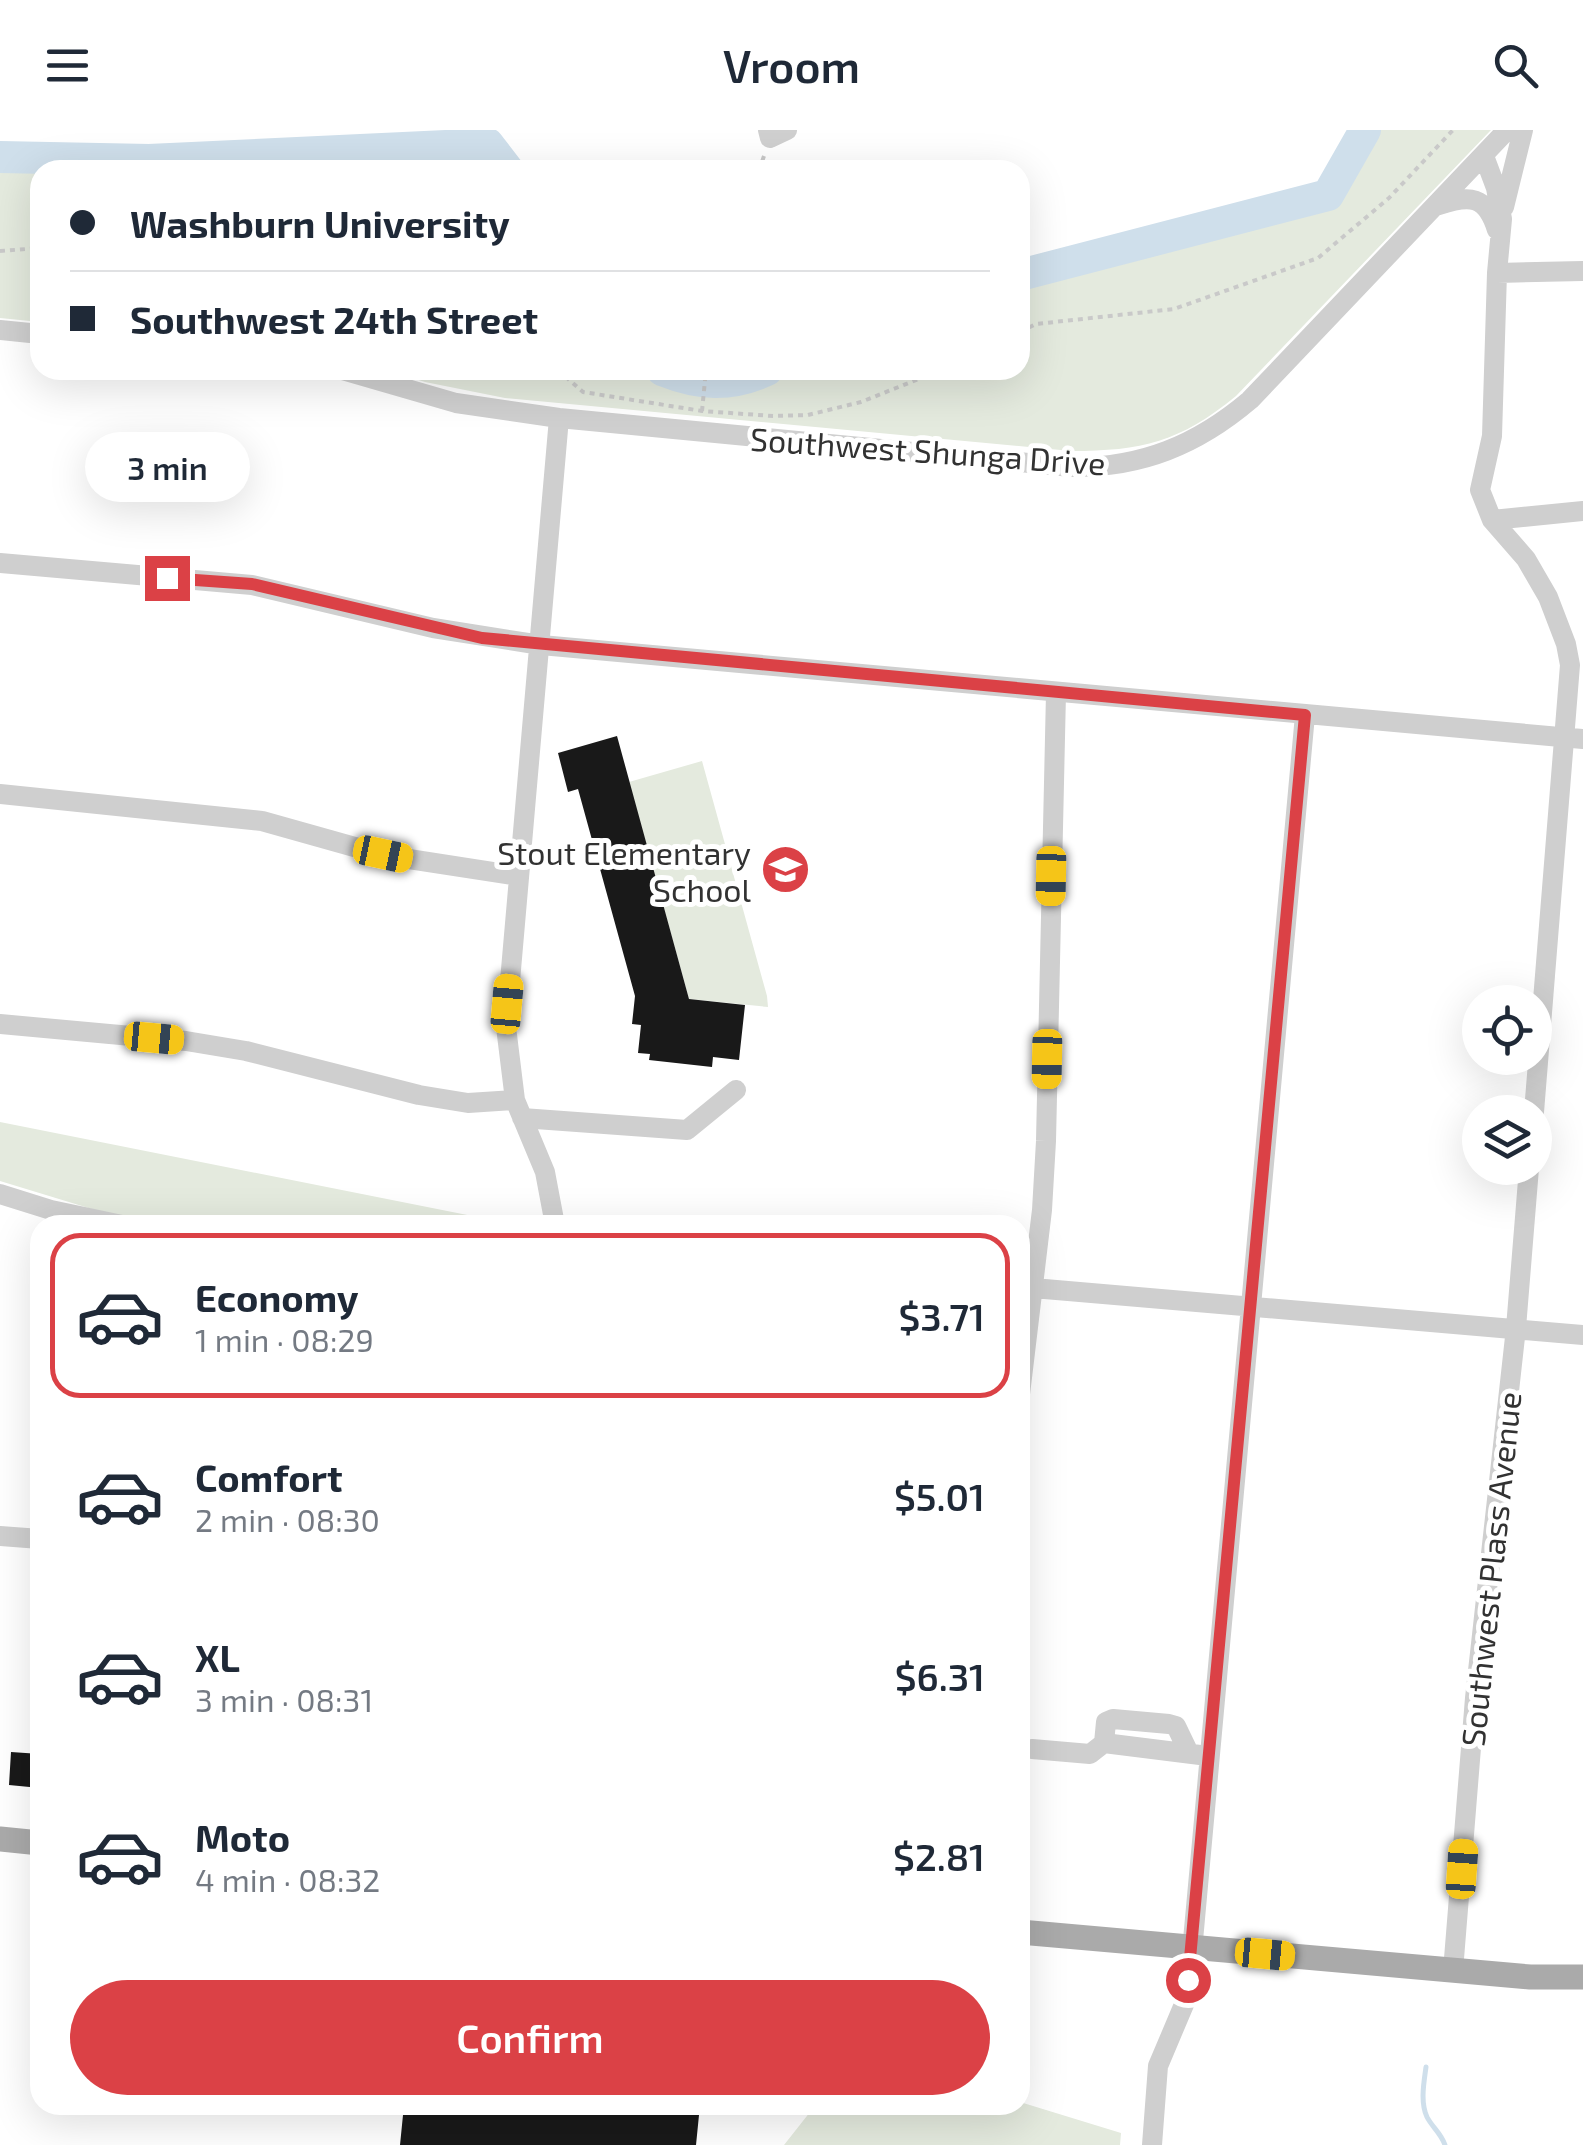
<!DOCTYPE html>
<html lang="en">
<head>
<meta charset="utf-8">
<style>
  :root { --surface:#fff; --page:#f2f2f3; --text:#1f2937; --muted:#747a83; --line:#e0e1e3; --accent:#db4146 }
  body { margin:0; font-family:"Exo 2",sans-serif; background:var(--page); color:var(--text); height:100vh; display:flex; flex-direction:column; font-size:38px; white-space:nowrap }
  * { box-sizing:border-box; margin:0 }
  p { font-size:32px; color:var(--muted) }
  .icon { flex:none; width:55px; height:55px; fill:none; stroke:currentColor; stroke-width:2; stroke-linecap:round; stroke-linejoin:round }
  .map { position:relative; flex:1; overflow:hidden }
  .sheet { position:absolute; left:30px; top:1085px; width:1000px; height:900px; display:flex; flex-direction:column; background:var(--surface); border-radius:30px; box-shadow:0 10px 40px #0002 }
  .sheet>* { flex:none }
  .guide { position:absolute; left:30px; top:30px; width:1000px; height:220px; border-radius:30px; box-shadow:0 10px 40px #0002; display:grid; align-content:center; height:220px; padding:0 40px; background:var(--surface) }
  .fabs { position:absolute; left:1462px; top:855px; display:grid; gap:20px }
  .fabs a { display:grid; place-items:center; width:90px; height:90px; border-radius:50%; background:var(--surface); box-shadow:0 10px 40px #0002; font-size:50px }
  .end { position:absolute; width:45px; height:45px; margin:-22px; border:12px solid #db4146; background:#fff; box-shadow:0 0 0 5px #fff }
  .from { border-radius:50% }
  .bubble { position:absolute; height:70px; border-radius:35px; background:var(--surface); box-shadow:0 10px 40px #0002; font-size:32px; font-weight:600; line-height:70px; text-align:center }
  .car { position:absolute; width:30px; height:60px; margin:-30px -15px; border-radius:12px; box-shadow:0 0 8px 2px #0007; background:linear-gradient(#f5c518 24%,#345 0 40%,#f5c518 0 76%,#345 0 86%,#f5c518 0) }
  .guide b { display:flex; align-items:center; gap:35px; height:95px; font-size:38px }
  .guide b+b { border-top:2px solid var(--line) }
  .guide i { width:25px; height:25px; background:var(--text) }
  ul { padding:18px 0 0; list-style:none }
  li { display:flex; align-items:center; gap:30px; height:165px; margin:0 20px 15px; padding:0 20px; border:5px solid transparent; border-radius:30px }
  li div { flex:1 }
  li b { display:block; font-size:38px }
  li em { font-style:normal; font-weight:600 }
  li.current { border-color:var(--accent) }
  li>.icon { width:90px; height:90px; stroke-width:1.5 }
  .cta { display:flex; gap:20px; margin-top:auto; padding:20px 40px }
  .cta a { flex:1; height:115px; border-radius:60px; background:var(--accent); color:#fff; font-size:40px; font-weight:600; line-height:115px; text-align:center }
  header { display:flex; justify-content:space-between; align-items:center; height:130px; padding:0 40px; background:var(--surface); font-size:45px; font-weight:600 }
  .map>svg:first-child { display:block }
  .green { fill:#e4eade }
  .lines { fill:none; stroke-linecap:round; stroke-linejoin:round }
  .stream { stroke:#cfdfeb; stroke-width:5 }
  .river { stroke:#cfdfeb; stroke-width:32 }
  .building { fill:#191919 }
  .path { stroke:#c9c9c9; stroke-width:4; stroke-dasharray:5 5; stroke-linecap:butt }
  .minor { stroke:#cfcfcf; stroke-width:20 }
  .major { stroke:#aaa; stroke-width:25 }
  .route { stroke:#db4146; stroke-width:12 }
  .labels { text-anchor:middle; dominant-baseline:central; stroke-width:10; stroke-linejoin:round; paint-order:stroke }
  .street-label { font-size:32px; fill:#323232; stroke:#fff }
  .poi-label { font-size:32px; fill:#323232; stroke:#fff; text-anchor:end }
</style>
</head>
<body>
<header><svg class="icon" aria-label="menu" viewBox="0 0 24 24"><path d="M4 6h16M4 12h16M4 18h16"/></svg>Vroom<svg class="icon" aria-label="search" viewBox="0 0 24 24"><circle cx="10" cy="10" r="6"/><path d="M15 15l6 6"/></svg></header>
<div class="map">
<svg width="1583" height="2015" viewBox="0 0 1583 2015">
  <rect width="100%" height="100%" fill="#fff"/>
  <!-- green -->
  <path class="green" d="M 1365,0 L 1491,0 L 1236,266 C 1180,312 1142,321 1071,321 L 505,268 L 425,252 L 387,240 L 1020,240 L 1020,145 L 1328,65 Z
    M 488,14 L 508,40 L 40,40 L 40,192 L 0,188 L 0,27 L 149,30 Z
    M 702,631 L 767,866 L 768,877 L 689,869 L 629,652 Z
    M 0,992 L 517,1095 L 162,1095 L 105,1083 L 0,1051 Z
    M 1020,1972 L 1121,2003 L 1120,2015 L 784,2015 L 814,1977 L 823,1975 L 1020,1975 Z"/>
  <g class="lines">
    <!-- stream -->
    <path class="stream" d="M 1426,1937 C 1424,1952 1420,1972 1427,1987 C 1432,1997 1441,2003 1445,2015"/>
    <!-- river -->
    <path class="river" d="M 0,27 L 149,30 L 488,14 L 508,40
      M 1020,145 L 1328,65 L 1365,0
      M 662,240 C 700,255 730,257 767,240"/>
  </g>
  <!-- building -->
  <path class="building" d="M 617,606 L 689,869 L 745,875 L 739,930 L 713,927 L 712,937 L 649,930 L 650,924 L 638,923 L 641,895 L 632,894 L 635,866 L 578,659 L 568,662 L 558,623 Z
    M 11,1622 L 40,1624 L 40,1658 L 9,1655 Z
    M 404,1975 L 700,1975 L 696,2015 L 400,2015 Z"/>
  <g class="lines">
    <!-- path -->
    <path class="path" d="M 759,40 L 764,26
      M 0,121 L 40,118
      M 1020,202 L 1036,194 L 1174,179 L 1318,128 L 1389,68 L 1453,0
      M 558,240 L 583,262 L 702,281 L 773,286 L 808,285 L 861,272 L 941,240
      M 702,281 L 706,240"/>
    <!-- minor -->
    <path class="minor" d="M 768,0 L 770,8 L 787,0
      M 1484,26 L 1496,58 L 1502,89 L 1497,143 L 1492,306 L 1480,360 L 1492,390 L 1526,429 L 1548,467 L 1566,514 L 1570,535 L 1534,982
      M 1439,75 C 1470,65 1486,65 1497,100
      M 1504,77 L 1523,0
      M 1497,143 L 1583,141
      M 0,200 L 40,204
      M 342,240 L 456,273 L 559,288 L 1071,337 C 1141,338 1197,315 1250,270 L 1507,0
      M 1492,390 L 1583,381
      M 0,433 L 252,455 L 433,498 L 541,515 L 1583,609
      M 0,664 L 262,691 L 383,725 L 519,746
      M 0,894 L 186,911 L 246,921 L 419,965 L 468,973 L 515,970
      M 522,988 L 687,1000 L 736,960
      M 0,1064 L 51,1080 L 122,1095
      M 555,1095 L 545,1042 L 515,970 L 506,897 L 559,288
      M 1033,1158 L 1583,1205
      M 1020,1264 L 1042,1080 L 1046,1011 L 1056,563
      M 0,1406 L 40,1409
      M 1104,1613 L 1106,1592 L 1113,1589 L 1169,1594 L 1176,1596 L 1189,1623
      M 1032,1619 L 1090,1624 L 1104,1613 L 1208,1626
      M 1453,1841 L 1475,1568 L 1516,1198 L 1529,1038
      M 1152,2015 L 1158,1936 L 1188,1865 L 1305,585"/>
    <!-- major -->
    <path class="major" d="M 0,1709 L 40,1713
      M 1020,1802 L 1530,1847 L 1583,1847"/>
  </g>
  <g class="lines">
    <!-- route -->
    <path class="route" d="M 167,448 L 252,454 L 482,508 L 1305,585 L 1188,1850"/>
  </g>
  <!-- icons -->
  <defs>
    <symbol id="school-disc" viewBox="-11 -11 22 22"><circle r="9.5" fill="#db4146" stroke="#fff"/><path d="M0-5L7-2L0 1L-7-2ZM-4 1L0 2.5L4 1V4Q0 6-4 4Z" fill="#fff"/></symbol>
  </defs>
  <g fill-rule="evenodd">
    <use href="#school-disc" x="758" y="712" width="55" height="55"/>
  </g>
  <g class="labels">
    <!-- street labels -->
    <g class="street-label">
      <text transform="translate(928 320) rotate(4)">Southwest Shunga Drive</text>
      <text transform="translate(1490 1439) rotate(-84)">Southwest Plass Avenue</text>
    </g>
    <!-- poi labels -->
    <g class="poi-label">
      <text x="751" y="722">Stout Elementary<tspan x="751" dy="37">School</tspan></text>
    </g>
  </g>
</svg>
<div class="fabs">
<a><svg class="icon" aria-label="locate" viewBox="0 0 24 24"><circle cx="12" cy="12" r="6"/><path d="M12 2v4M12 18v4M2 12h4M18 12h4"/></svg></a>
<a><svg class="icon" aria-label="layers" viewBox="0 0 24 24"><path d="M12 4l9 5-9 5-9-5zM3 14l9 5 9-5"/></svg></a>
</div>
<i class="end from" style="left:1188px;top:1850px"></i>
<i class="end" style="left:167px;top:448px"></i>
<div class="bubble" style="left:85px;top:302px;width:165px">3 min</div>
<i class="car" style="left:383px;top:724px;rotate:102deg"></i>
<i class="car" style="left:1051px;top:746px;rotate:181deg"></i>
<i class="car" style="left:507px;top:874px;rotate:5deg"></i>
<i class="car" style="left:154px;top:908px;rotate:95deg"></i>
<i class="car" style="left:1047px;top:929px;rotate:181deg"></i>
<i class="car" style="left:1462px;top:1739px;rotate:4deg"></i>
<i class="car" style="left:1265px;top:1824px;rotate:95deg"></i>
<div class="guide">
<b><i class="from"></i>Washburn University</b>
<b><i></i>Southwest 24th Street</b>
</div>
<section class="sheet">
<ul>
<li class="current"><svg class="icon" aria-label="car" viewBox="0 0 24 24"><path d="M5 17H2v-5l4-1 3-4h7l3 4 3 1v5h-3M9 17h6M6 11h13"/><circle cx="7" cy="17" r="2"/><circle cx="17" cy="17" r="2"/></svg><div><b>Economy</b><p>1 min · 08:29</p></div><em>$3.71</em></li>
<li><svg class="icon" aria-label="car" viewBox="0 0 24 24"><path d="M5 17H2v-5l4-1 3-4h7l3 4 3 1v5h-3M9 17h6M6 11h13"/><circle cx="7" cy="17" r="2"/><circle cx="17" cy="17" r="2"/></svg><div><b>Comfort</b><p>2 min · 08:30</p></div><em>$5.01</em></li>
<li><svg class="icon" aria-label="car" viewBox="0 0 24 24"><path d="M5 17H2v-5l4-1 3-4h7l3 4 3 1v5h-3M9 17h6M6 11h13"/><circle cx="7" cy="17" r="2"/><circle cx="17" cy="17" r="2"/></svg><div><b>XL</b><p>3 min · 08:31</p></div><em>$6.31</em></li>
<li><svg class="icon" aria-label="car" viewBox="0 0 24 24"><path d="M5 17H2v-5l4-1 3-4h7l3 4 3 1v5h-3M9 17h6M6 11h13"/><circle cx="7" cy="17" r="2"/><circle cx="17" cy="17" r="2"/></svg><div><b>Moto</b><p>4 min · 08:32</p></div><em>$2.81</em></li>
</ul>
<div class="cta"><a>Confirm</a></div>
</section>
</div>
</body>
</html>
